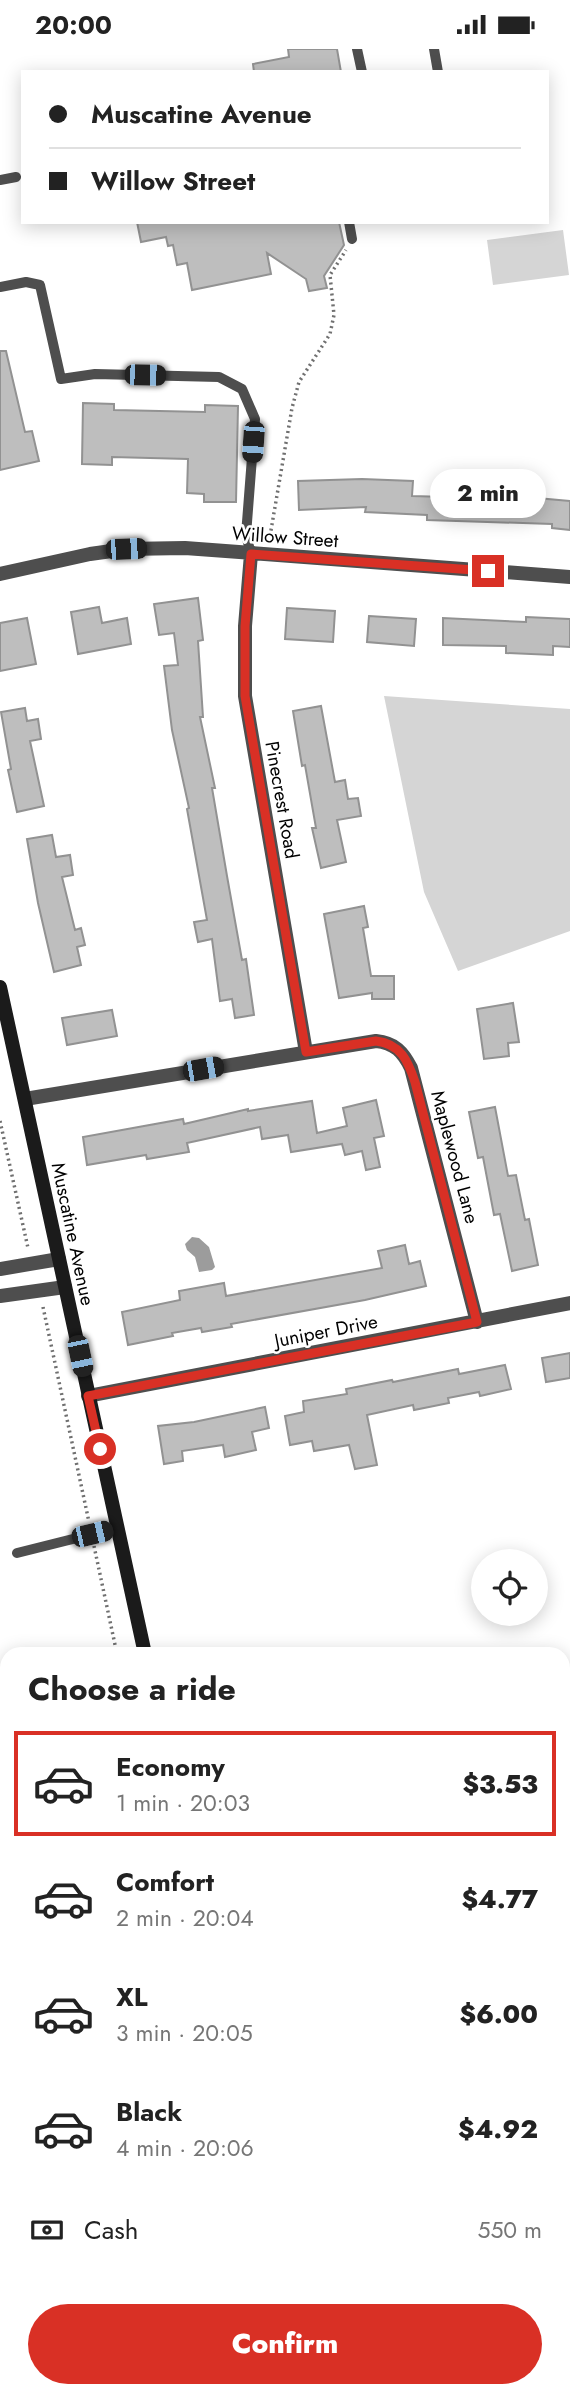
<!DOCTYPE html>
<html lang="en">
<head>
<meta charset="utf-8">
<style>
  :root { --surface:#fff; --page:#f2f2f2; --text:#222; --muted:#767676; --line:#e0e0e0; --accent:#d93025 }
  body { margin:0; font-family:Jost,sans-serif; background:var(--page); color:var(--text); height:100vh; display:flex; flex-direction:column; font-size:26px; white-space:nowrap }
  * { box-sizing:border-box; margin:0 }
  p { font-size:23px; color:var(--muted) }
  .icon { flex:none; width:38px; height:38px; fill:none; stroke:currentColor; stroke-width:2; stroke-linecap:round; stroke-linejoin:round }
  .map { position:relative; flex:1; overflow:hidden }
  .side { position:absolute; left:0px; top:1598px; width:570px; height:751px; display:flex; flex-direction:column; background:var(--surface); border-radius:21px 21px 0 0; box-shadow:0 4px 18px #0003 }
  .side>* { flex:none }
  .top-card { position:absolute; left:21px; top:21px; width:528px; height:154px; border-radius:0px; box-shadow:0 4px 18px #0003; display:grid; align-content:center; height:154px; padding:0 28px; background:var(--surface) }
  .tools { position:absolute; left:471px; top:1500px; display:grid; gap:14px }
  .tools a { display:grid; place-items:center; width:77px; height:77px; border-radius:50%; background:var(--surface); box-shadow:0 4px 18px #0003; font-size:35px }
  .end { position:absolute; width:32px; height:32px; margin:-16px; border:9px solid #d93025; background:#fff; box-shadow:0 0 0 4px #fff }
  .from { border-radius:50% }
  .bubble { position:absolute; height:49px; border-radius:24px; background:var(--surface); box-shadow:0 4px 18px #0003; font-size:23px; font-weight:800; line-height:49px; text-align:center }
  .car { position:absolute; width:21px; height:42px; margin:-21px -10px; border-radius:9px; box-shadow:0 0 5px 2px #0007; background:linear-gradient(#222 24%,#8ab4d8 0 40%,#222 0 76%,#8ab4d8 0 86%,#222 0) }
  .top-card b { display:flex; align-items:center; gap:24px; height:66px; font-size:26px }
  .top-card b+b { border-top:2px solid var(--line) }
  .top-card i { width:18px; height:18px; background:var(--text) }
  ul { padding:0; list-style:none }
  li { display:flex; align-items:center; gap:21px; height:105px; margin:0 14px 10px; padding:0 14px; border:4px solid transparent; border-radius:0px }
  li div { flex:1 }
  li b { display:block; font-size:26px }
  li em { font-style:normal; font-weight:800 }
  li.current { border-color:var(--accent) }
  li>.icon { width:63px; height:63px; stroke-width:1.5 }
  h2 { padding:0 28px; font-size:32px; line-height:84px }
  .pay { display:flex; align-items:center; gap:18px; height:77px; padding:0 28px; font-size:26px }
  .pay p { margin-inline-start:auto }
  .primary-button { display:flex; gap:14px; margin-top:auto; padding:14px 28px }
  .primary-button a { flex:1; height:80px; border-radius:42px; background:var(--accent); color:#fff; font-size:28px; font-weight:800; line-height:80px; text-align:center }
  .status { display:flex; justify-content:space-between; align-items:center; height:49px; padding:0 35px; background:var(--surface); direction:ltr }
  .status svg { height:19px; fill:currentColor }
  .map>svg:first-child { display:block }
  .green { fill:#d5d5d5 }
  .water { fill:#9c9c9c }
  .building { fill:#bebebe; stroke:#929292; stroke-width:2 }
  .lines { fill:none; stroke-linecap:round; stroke-linejoin:round }
  .path { stroke:#707070; stroke-width:3.5; stroke-dasharray:2 3.5; stroke-linecap:butt }
  .lane { stroke:#4e4e4e; stroke-width:10 }
  .street { stroke:#4e4e4e; stroke-width:14 }
  .secondary { stroke:#1b1b1b; stroke-width:14 }
  .route { stroke:#d93025; stroke-width:9 }
  .labels { text-anchor:middle; dominant-baseline:central; stroke-width:5; stroke-linejoin:round; paint-order:stroke }
  .street-label { font-size:19px; fill:#000; stroke:#fff }
</style>
</head>
<body>
<div class="status"><b>20:00</b><svg viewBox="0 0 49 12"><path d="M0 12V9h3v3zM5 12V6h3v6zM10 12V3h3v9zM15 12V0h3v12zM26 1h20v11H26zM47 4h2v5h-2z"/></svg></div>
<div class="map">
<svg width="570" height="2348" viewBox="0 0 570 2348">
  <rect width="100%" height="100%" fill="#fff"/>
  <!-- green -->
  <path class="green" d="M 563,181 L 569,226 L 493,236 L 487,191 Z
    M 384,647 L 570,660 L 570,882 L 458,922 L 424,843 Z"/>
  <!-- water -->
  <path class="water" d="M 192,1188 L 199,1189 L 209,1198 L 215,1218 L 212,1221 L 199,1223 L 195,1208 L 187,1201 L 185,1195 Z"/>
  <!-- building -->
  <path class="building" d="M 288,0 L 337,0 L 341,23 L 254,23 L 253,15 L 289,8 Z
    M 137,173 L 339,173 L 344,196 L 324,227 L 327,239 L 309,242 L 306,230 L 267,204 L 271,225 L 192,241 L 187,214 L 177,216 L 173,196 L 168,197 L 166,188 L 141,193 Z
    M 0,302 L 6,302 L 25,383 L 32,382 L 39,412 L 0,421 Z
    M 83,354 L 114,355 L 114,361 L 205,363 L 205,356 L 238,357 L 236,453 L 204,453 L 204,445 L 187,444 L 188,410 L 112,408 L 112,416 L 82,415 Z
    M 362,430 L 413,432 L 412,447 L 447,448 L 447,443 L 519,444 L 519,432 L 537,432 L 537,449 L 570,452 L 570,481 L 552,479 L 552,475 L 427,471 L 427,466 L 365,463 L 366,458 L 299,461 L 298,432 Z
    M 198,549 L 203,591 L 198,592 L 203,668 L 200,668 L 215,739 L 212,739 L 227,827 L 242,911 L 246,910 L 254,966 L 235,969 L 232,950 L 220,952 L 212,890 L 198,893 L 194,873 L 207,871 L 187,760 L 189,759 L 172,681 L 164,617 L 178,616 L 174,584 L 159,586 L 154,555 Z
    M 99,558 L 102,574 L 127,569 L 131,595 L 78,605 L 71,563 Z
    M 287,559 L 335,562 L 333,593 L 285,590 Z
    M 369,567 L 416,570 L 414,597 L 367,593 Z
    M 526,568 L 570,570 L 570,598 L 553,597 L 553,606 L 506,604 L 506,597 L 443,596 L 443,569 L 526,573 Z
    M 27,569 L 36,615 L 0,622 L 0,574 Z
    M 321,657 L 335,733 L 345,731 L 348,750 L 358,749 L 361,767 L 337,771 L 346,813 L 321,819 L 312,779 L 316,779 L 305,716 L 302,717 L 293,662 Z
    M 25,659 L 27,672 L 38,670 L 41,690 L 30,692 L 44,757 L 17,763 L 8,721 L 11,720 L 1,663 Z
    M 52,786 L 56,808 L 70,806 L 73,826 L 62,828 L 75,881 L 81,879 L 85,896 L 77,898 L 81,916 L 54,923 L 38,854 L 27,790 Z
    M 364,857 L 368,878 L 363,879 L 371,927 L 394,927 L 394,950 L 372,950 L 372,944 L 339,949 L 324,865 Z
    M 513,954 L 519,993 L 508,994 L 509,1007 L 484,1010 L 477,960 Z
    M 112,961 L 117,987 L 67,996 L 62,969 Z
    M 376,1051 L 384,1087 L 374,1089 L 380,1118 L 366,1121 L 362,1102 L 345,1106 L 342,1095 L 291,1103 L 288,1086 L 262,1090 L 260,1078 L 187,1094 L 189,1103 L 147,1110 L 146,1106 L 87,1116 L 83,1088 L 183,1070 L 184,1075 L 248,1060 L 248,1062 L 312,1052 L 317,1084 L 347,1077 L 343,1059 Z
    M 495,1058 L 508,1127 L 516,1126 L 525,1171 L 529,1170 L 538,1216 L 512,1222 L 500,1165 L 494,1166 L 483,1108 L 478,1109 L 469,1063 Z
    M 405,1196 L 409,1215 L 420,1212 L 426,1237 L 365,1251 L 231,1275 L 232,1278 L 202,1283 L 201,1279 L 172,1284 L 173,1287 L 128,1296 L 122,1263 L 180,1251 L 179,1242 L 224,1234 L 226,1247 L 382,1219 L 378,1202 Z
    M 570,1304 L 570,1329 L 546,1333 L 542,1309 Z
    M 505,1316 L 511,1340 L 480,1347 L 479,1343 L 448,1349 L 449,1354 L 414,1361 L 413,1356 L 367,1366 L 377,1416 L 355,1420 L 349,1396 L 314,1402 L 312,1392 L 290,1396 L 285,1367 L 304,1363 L 303,1352 L 347,1345 L 346,1340 L 392,1331 L 393,1333 L 458,1320 L 459,1325 Z
    M 265,1358 L 269,1379 L 252,1383 L 256,1401 L 225,1408 L 223,1396 L 182,1402 L 183,1412 L 164,1415 L 158,1377 L 194,1373 Z"/>
  <g class="lines">
    <!-- path -->
    <path class="path" d="M 270,487 L 292,359 L 299,333 L 330,285 L 334,266 L 330,226 L 346,201
      M 0,1072 L 28,1199
      M 43,1258 L 89,1473
      M 94,1497 L 117,1605
      M 564,2244 L 570,2243
      M 564,2312 L 570,2311
      M 0,2342 L 7,2341
      M 212,2342 L 212,2348
      M 390,2342 L 393,2348
      M 397,2348 L 413,2342"/>
    <!-- lane -->
    <path class="lane" d="M 357,0 L 362,23
      M 434,0 L 438,23
      M 0,131 L 16,128
      M 349,173 L 352,190
      M 0,238 L 26,233 L 40,236 L 61,330 L 95,325 L 219,328 L 242,340 L 255,370 L 246,486 L 251,505
      M 17,1504 L 117,1479
      M 564,2117 L 570,2115"/>
    <!-- street -->
    <path class="street" d="M 251,505 L 245,577 L 245,647 L 306,1003
      M 0,525 L 90,505 L 126,500 L 185,499 L 570,528
      M 25,1050 L 376,992 C 395,994 403,1003 411,1019 L 477,1273
      M 0,1220 L 59,1210
      M 0,1247 L 65,1238
      M 88,1347 L 570,1254
      M 0,1953 L 7,1951
      M 0,2143 L 7,2153"/>
    <!-- secondary -->
    <path class="secondary" d="M 0,938 L 145,1605
      M 564,2277 L 570,2277
      M 251,2342 L 254,2348
      M 144,2348 L 159,2342
      M 350,2348 L 366,2342"/>
  </g>
  <g class="lines">
    <!-- route -->
    <path class="route" d="M 100,1400 L 88,1347 L 477,1273 L 415,1033 C 408,1012 401,995 376,992 L 306,1003 L 245,647 L 245,577 L 251,505 L 488,522"/>
  </g>
  <g class="labels">
    <!-- street labels -->
    <g class="street-label">
      <text transform="translate(285 488) rotate(4)">Willow Street</text>
      <text transform="translate(282 751) rotate(80)">Pinecrest Road</text>
      <text transform="translate(455 1108) rotate(75)">Maplewood Lane</text>
      <text transform="translate(73 1185) rotate(78)">Muscatine Avenue</text>
      <text transform="translate(326 1282) rotate(-11)">Juniper Drive</text>
    </g>
  </g>
</svg>
<div class="tools">
<a><svg class="icon" aria-label="locate" viewBox="0 0 24 24"><circle cx="12" cy="12" r="6"/><path d="M12 2v4M12 18v4M2 12h4M18 12h4"/></svg></a>
</div>
<i class="end from" style="left:100px;top:1400px"></i>
<i class="end" style="left:488px;top:522px"></i>
<div class="bubble" style="left:430px;top:420px;width:116px">2 min</div>
<i class="car" style="left:145px;top:326px;rotate:91deg"></i>
<i class="car" style="left:253px;top:393px;rotate:184deg"></i>
<i class="car" style="left:126px;top:500px;rotate:88deg"></i>
<i class="car" style="left:203px;top:1020px;rotate:80deg"></i>
<i class="car" style="left:80px;top:1307px;rotate:168deg"></i>
<i class="car" style="left:92px;top:1485px;rotate:77deg"></i>
<div class="top-card">
<b><i class="from"></i>Muscatine Avenue</b>
<b><i></i>Willow Street</b>
</div>
<section class="side">
<h2>Choose a ride</h2>
<ul>
<li class="current"><svg class="icon" aria-label="car" viewBox="0 0 24 24"><path d="M5 17H2v-5l4-1 3-4h7l3 4 3 1v5h-3M9 17h6M6 11h13"/><circle cx="7" cy="17" r="2"/><circle cx="17" cy="17" r="2"/></svg><div><b>Economy</b><p>1 min · 20:03</p></div><em>$3.53</em></li>
<li><svg class="icon" aria-label="car" viewBox="0 0 24 24"><path d="M5 17H2v-5l4-1 3-4h7l3 4 3 1v5h-3M9 17h6M6 11h13"/><circle cx="7" cy="17" r="2"/><circle cx="17" cy="17" r="2"/></svg><div><b>Comfort</b><p>2 min · 20:04</p></div><em>$4.77</em></li>
<li><svg class="icon" aria-label="car" viewBox="0 0 24 24"><path d="M5 17H2v-5l4-1 3-4h7l3 4 3 1v5h-3M9 17h6M6 11h13"/><circle cx="7" cy="17" r="2"/><circle cx="17" cy="17" r="2"/></svg><div><b>XL</b><p>3 min · 20:05</p></div><em>$6.00</em></li>
<li><svg class="icon" aria-label="car" viewBox="0 0 24 24"><path d="M5 17H2v-5l4-1 3-4h7l3 4 3 1v5h-3M9 17h6M6 11h13"/><circle cx="7" cy="17" r="2"/><circle cx="17" cy="17" r="2"/></svg><div><b>Black</b><p>4 min · 20:06</p></div><em>$4.92</em></li>
</ul>
<div class="pay"><svg class="icon" aria-label="cash" viewBox="0 0 24 24"><path d="M3 7h18v10H3z"/><circle cx="12" cy="12" r="2"/></svg>Cash<p>550 m</p></div>
<div class="primary-button"><a>Confirm</a></div>
</section>
</div>
</body>
</html>
